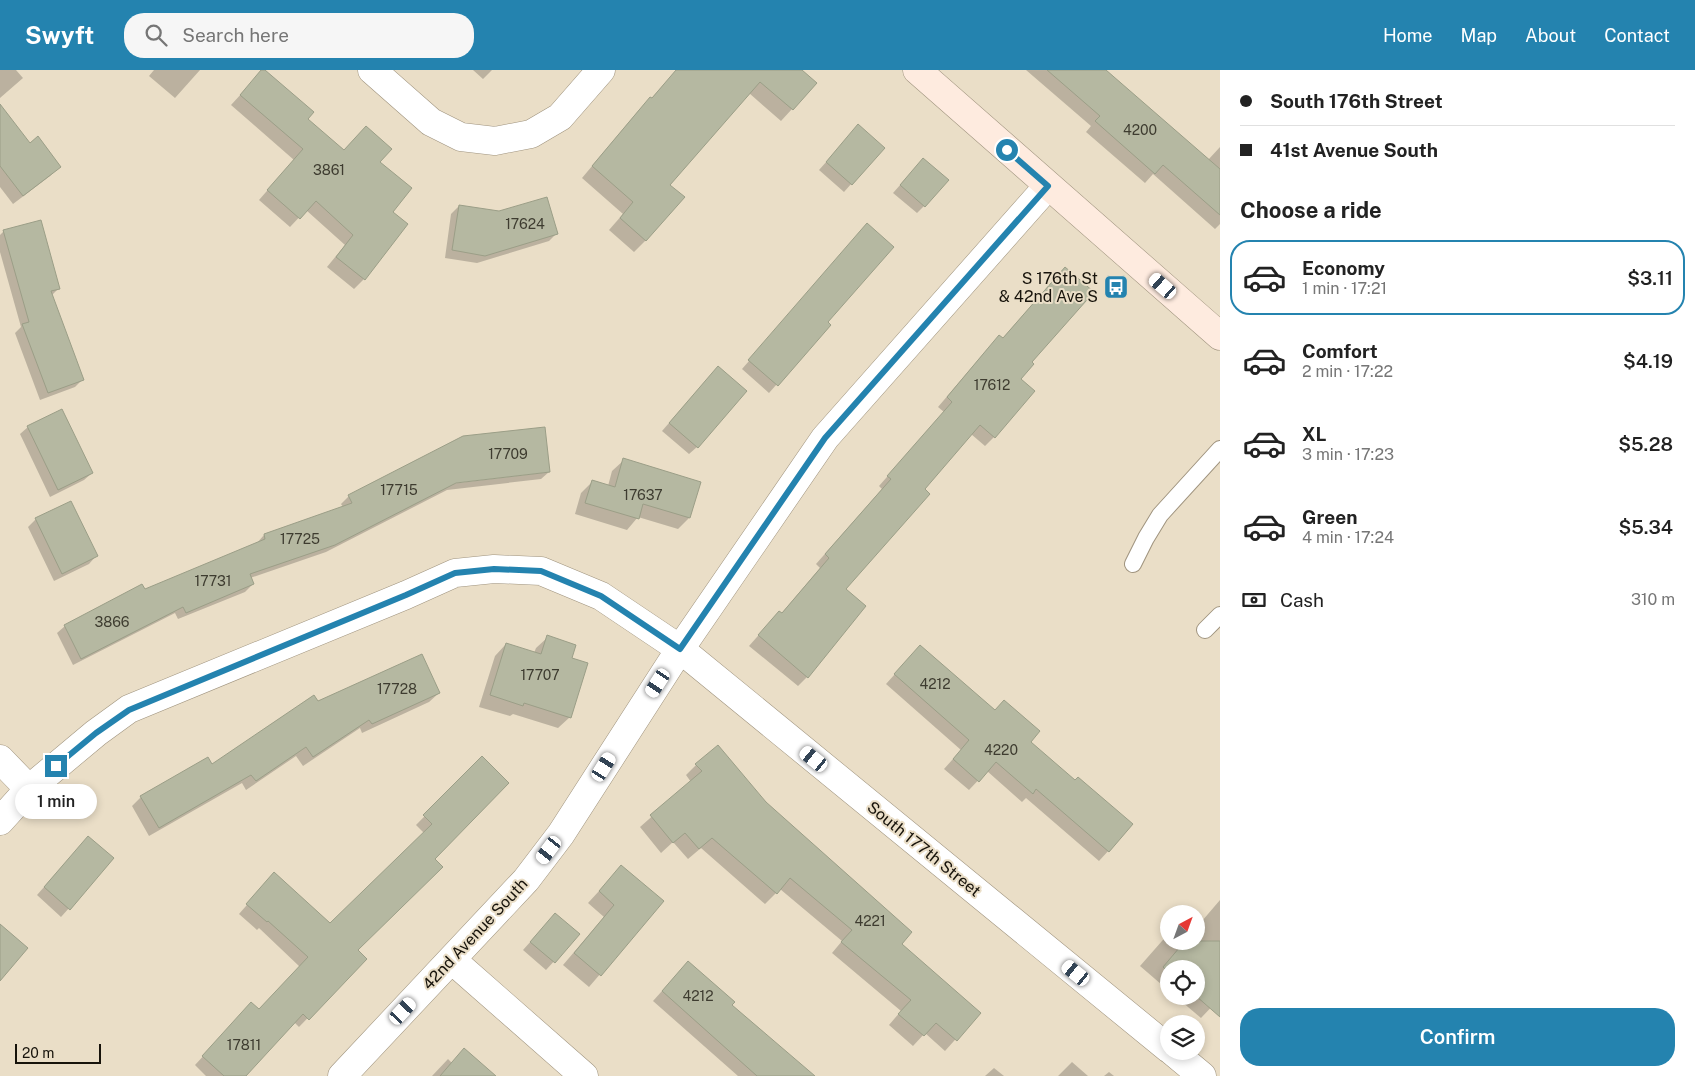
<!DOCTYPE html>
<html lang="en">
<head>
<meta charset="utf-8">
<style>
  :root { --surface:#fff; --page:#f6f6f6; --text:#222; --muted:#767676; --line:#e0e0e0; --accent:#2483af }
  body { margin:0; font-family:"Public Sans",sans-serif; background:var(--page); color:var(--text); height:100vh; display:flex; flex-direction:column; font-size:19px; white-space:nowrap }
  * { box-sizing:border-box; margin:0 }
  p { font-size:16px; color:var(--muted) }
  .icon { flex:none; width:28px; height:28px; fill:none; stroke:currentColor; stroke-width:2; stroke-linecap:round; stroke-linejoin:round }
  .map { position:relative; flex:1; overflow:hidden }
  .drawer { display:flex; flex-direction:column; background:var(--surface); width:475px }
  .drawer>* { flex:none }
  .hud { display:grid; align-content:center; height:110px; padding:0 20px; background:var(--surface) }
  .needle { width:32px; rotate:41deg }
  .buttons { position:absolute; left:1160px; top:835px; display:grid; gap:10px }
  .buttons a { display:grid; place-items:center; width:45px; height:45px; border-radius:50%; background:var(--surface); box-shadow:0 2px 8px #0003; font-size:25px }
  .scale { position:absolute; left:15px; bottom:12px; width:86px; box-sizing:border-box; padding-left:5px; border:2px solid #17130b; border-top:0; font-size:14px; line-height:18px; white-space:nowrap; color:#17130b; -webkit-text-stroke:4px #eadec7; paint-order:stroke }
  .end { position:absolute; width:22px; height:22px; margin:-11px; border:6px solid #2483af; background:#fff; box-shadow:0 0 0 2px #fff }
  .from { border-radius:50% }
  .bubble { position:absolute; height:35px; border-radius:18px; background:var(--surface); box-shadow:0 2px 8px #0003; font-size:16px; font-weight:600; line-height:35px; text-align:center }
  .car { position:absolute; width:15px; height:30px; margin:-15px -8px; border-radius:6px; box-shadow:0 0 4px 1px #0007; background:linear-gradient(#fff 24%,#345 0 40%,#fff 0 76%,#345 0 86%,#fff 0) }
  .hud b { display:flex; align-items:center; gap:18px; height:48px; font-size:19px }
  .hud b+b { border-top:1px solid var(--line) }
  .hud i { width:12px; height:12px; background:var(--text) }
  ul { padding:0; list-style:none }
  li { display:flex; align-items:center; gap:15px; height:75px; margin:0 10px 8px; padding:0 10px; border:2px solid transparent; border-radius:20px }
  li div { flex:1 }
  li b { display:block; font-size:19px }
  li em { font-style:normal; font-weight:600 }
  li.selected { border-color:var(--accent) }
  li>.icon { width:45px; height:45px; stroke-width:1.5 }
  h2 { padding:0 20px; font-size:22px; line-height:60px }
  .pay { display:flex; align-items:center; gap:12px; height:55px; padding:0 20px; font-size:19px }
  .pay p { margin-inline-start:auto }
  .primary-button { display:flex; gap:10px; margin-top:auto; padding:10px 20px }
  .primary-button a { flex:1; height:58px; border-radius:20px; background:var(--accent); color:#fff; font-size:20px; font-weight:600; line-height:58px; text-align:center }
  header { display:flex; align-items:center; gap:30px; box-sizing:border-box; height:70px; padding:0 25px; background:var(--accent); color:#fff }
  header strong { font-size:24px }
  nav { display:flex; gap:28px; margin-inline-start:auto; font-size:18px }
  .search { width:350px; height:45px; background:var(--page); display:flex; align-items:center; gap:12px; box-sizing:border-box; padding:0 18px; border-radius:20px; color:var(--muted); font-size:19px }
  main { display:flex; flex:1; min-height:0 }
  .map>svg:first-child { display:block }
  .shadow { fill:#0003 }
  .building { fill:#b5b8a1; stroke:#9b9e87 }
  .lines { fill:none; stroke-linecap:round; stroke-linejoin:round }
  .lane-casing { stroke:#9f937e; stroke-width:18 }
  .street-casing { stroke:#9f937e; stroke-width:29 }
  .secondary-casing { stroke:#9f937e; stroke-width:29 }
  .lane { stroke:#fff; stroke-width:16 }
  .street { stroke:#fff; stroke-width:28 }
  .secondary { stroke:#feebdf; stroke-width:28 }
  .route { stroke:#2483af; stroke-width:6 }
  .labels { text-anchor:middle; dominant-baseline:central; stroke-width:4; stroke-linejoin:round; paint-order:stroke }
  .number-label { font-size:14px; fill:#3e3c30 }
  .poi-label { font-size:16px; fill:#17130b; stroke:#eadec7; text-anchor:end }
  .street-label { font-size:16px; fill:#17130b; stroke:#eadec7 }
</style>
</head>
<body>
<header>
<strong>Swyft</strong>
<div class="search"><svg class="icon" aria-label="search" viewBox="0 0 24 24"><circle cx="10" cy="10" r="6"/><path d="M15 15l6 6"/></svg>Search here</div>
<nav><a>Home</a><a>Map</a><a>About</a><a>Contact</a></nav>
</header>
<main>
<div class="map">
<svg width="1220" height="1006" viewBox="0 0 1220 1006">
  <rect width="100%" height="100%" fill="#eadec7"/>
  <!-- shadow -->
  <path class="shadow" d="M 0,0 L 16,0 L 23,8 L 0,28 Z
    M 154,0 L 200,0 L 175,28 L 149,6 Z
    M 263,0 L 306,49 L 343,81 L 366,57 L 378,92 L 392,142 L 406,154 L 364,209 L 354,219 L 327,197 L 345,175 L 306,140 L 290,157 L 259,130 L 294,90 L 231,35 Z
    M 473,0 L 492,0 L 483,9 Z
    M 677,0 L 800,0 L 792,39 L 781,51 L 749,23 L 668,115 L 646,170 L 634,182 L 609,160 L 623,144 L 582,108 L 639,40 L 651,29 Z
    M 1026,0 L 1104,0 L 1208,90 L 1220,77 L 1220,154 L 1215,159 L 1153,104 L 1145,113 L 1086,62 L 1091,56 Z
    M 0,36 L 29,74 L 59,97 L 50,106 L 13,134 L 0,117 Z
    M 851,64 L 883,78 L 844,122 L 819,100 Z
    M 916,97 L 924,136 L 917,143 L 893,123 Z
    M 459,136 L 556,164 L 549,171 L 477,193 L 445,188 L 451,144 Z
    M 4,161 L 58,219 L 51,226 L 83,309 L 75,317 L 40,330 L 15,263 L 21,257 L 0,182 L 0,165 Z
    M 860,163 L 827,252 L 829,255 L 769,323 L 742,299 Z
    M 1065,198 L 1030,292 L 1019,309 L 994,367 L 985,376 L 971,364 L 923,419 L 844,519 L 807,607 L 798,616 L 749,576 L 779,542 L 781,544 L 820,498 L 816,494 L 882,419 L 879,416 L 944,342 L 938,337 L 990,276 L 1002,269 Z
    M 711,305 L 697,377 L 689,384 L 662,361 Z
    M 28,357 L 92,403 L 84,410 L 50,427 L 20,364 Z
    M 624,390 L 689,448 L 678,459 L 638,447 L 627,460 L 575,444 L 581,423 L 592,412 L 608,416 L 612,401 Z
    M 549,402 L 541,409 L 447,420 L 326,482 L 250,508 L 253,514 L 245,522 L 178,549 L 175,543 L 73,595 L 57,563 L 65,556 L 257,473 L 264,465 L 343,437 L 341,434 L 349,426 Z
    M 70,433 L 96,486 L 89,494 L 54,511 L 28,457 L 35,450 Z
    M 548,567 L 570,589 L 570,647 L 558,658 L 513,644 L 510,646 L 479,637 L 495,586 L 506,574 L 534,583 L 536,578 Z
    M 911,586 L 1029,672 L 1075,712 L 1132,755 L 1099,791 L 1026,728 L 1022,732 L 987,701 L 969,720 L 944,699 L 961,680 L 886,614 Z
    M 439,623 L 429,632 L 362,663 L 360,658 L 303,696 L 296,686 L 246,720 L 242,713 L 149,766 L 132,736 L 141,727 L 212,696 L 318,633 Z
    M 482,688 L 433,789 L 356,880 L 365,889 L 299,957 L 294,952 L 245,1006 L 206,1006 L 195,995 L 243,943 L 258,941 L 300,897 L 259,858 L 257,860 L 239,844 L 266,813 L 330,855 L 424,763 L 416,755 Z
    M 696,695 L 765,733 L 900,874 L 979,943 L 945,981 L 925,963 L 913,976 L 889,955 L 901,941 L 832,883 L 842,871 L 780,819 L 765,834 L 701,778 L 688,789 L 673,772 L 661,783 L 640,757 L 691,712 L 686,705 Z
    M 81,775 L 113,789 L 61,847 L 37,825 Z
    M 621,797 L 662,832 L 589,917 L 563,895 L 604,847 L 588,833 Z
    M 1220,830 L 1220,928 L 1201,948 L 1175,926 L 1196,926 L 1196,899 L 1169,899 L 1169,921 L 1140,896 L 1169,863 L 1169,871 L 1196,871 L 1196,858 Z
    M 548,852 L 578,865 L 546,900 L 523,880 Z
    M 679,902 L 731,935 L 802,1006 L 738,1006 L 653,931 Z
    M 448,989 L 452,993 L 494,1006 L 432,1006 Z
    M 1072,992 L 1088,1006 L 1058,1006 Z
    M 994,998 L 1004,1006 L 985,1006 Z
    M 1109,1002 L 1114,1006 L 1104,1006 Z"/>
  <!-- building -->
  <path class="building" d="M 261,0 L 265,0 L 314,42 L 308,49 L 344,80 L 366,56 L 392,79 L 380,92 L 412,118 L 393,142 L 408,154 L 365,210 L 336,187 L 353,165 L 316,131 L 300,149 L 267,120 L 303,79 L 240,25 Z
    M 676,0 L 802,0 L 817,13 L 793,40 L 760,12 L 670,115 L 685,127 L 646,171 L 620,148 L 633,132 L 592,96 L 650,27 L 652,28 Z
    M 1047,0 L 1106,0 L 1220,99 L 1220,145 L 1163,95 L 1155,104 L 1095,51 L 1100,46 Z
    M 0,34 L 30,73 L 38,66 L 61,97 L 23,126 L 0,96 Z
    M 858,54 L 885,78 L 852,115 L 826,92 Z
    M 923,88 L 949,110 L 925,137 L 900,115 Z
    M 547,127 L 558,164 L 485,186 L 452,180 L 459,135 L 499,141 Z
    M 41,150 L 60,219 L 51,221 L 84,310 L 48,323 L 22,254 L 29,252 L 3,160 Z
    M 867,153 L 894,177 L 828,252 L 831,255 L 778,316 L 748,290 Z
    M 1065,197 L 1094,222 L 1032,292 L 1034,294 L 1021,309 L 1035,321 L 995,368 L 980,355 L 925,419 L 930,424 L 846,519 L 866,536 L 808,608 L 758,565 L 779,541 L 782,543 L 829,488 L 825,484 L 891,409 L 887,406 L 952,332 L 947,327 L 999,265 L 1003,268 Z
    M 718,296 L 747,321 L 698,378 L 669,353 Z
    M 62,339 L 93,403 L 58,420 L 27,356 Z
    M 545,357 L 550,402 L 456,413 L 335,475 L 250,504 L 254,514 L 186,543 L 183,537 L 81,589 L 64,555 L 142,514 L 145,519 L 265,469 L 264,464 L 352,433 L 348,425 L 463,366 Z
    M 623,388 L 701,412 L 690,448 L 643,434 L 639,449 L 585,433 L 592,410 L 615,417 Z
    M 71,431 L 98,486 L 62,504 L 35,448 Z
    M 547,565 L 576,575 L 572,588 L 588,593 L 571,648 L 524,633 L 523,636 L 490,625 L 506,573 L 541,584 Z
    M 920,575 L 995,640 L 1004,630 L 1040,661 L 1031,672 L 1075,710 L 1078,707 L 1133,754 L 1109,782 L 1036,719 L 1033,724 L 996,692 L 979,712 L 953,689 L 969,670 L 894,604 Z
    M 422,584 L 440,623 L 372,654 L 369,650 L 313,687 L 306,677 L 256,711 L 251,705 L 159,758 L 140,726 L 208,687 L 212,694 L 314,625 L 318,631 Z
    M 718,675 L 766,732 L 912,862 L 902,874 L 981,943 L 957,971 L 936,953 L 924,966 L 898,944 L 911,930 L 841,872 L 852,860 L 790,808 L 777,824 L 712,768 L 699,779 L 685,763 L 673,773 L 650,745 L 702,701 L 695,694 Z
    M 482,686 L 509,713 L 435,789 L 443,797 L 358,880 L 367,889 L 309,950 L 303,944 L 246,1006 L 224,1006 L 202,986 L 251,932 L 259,939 L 308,887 L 268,851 L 267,852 L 246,834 L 274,802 L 330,853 L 432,754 L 423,745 Z
    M 88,766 L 114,788 L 70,840 L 44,817 Z
    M 621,795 L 664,831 L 601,906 L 574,883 L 614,835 L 599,821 Z
    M 555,843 L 580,864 L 555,893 L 530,872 Z
    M 0,854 L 28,878 L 0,911 Z
    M 1185,871 L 1220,871 L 1220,947 L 1196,926 L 1196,899 L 1169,899 L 1169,903 L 1163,897 Z
    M 688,891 L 735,932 L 732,935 L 815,1006 L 757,1006 L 662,921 Z
    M 464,978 L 496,1006 L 440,1006 Z"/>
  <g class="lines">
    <defs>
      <path id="lane" d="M 1133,494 L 1146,468 L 1160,445 L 1220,379
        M 1205,560 L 1220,545"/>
      <path id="street" d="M 372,0 L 431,52 L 461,67 L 495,71 L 531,64 L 560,47 L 601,0
        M 0,689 L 29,719
        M 0,751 L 29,719 L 96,663 L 129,639 L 406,525 L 455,503 L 494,499 L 541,501 L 601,526 L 680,579 L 1169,979
        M 452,890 L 584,1006
        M 1172,981 L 1202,1006
        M 342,1006 L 526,810 L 561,764 L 680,579 L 825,368 L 1048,116"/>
      <path id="secondary" d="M 917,0 L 1220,266"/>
    </defs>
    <!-- lane casing -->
    <use href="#lane" class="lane-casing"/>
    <!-- street casing -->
    <use href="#street" class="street-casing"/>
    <!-- secondary casing -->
    <use href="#secondary" class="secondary-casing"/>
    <!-- lane -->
    <use href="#lane" class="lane"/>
    <!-- street -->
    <use href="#street" class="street"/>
    <!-- secondary -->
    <use href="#secondary" class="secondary"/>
  </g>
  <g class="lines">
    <!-- route -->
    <path class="route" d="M 56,696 L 96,663 L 129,640 L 406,525 L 455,503 L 494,499 L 541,501 L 601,526 L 680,579 L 825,368 L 1048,116 L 1007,80"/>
  </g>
  <!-- icons -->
  <defs>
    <symbol id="bus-square" viewBox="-11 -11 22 22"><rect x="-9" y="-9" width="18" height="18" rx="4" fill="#2483af" stroke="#eadec7"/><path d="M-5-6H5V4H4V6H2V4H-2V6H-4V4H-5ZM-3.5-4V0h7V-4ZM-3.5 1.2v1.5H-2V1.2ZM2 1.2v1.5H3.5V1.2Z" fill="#fff"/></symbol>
  </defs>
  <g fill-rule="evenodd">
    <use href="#bus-square" x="1102" y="203" width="28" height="28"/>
  </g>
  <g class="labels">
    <!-- number labels -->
    <g class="number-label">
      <text x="1140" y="60">4200</text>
      <text x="329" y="100">3861</text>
      <text x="525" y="154">17624</text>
      <text x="992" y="315">17612</text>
      <text x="508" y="384">17709</text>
      <text x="399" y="420">17715</text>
      <text x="643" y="425">17637</text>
      <text x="300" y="469">17725</text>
      <text x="213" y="511">17731</text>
      <text x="112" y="552">3866</text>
      <text x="540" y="605">17707</text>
      <text x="935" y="614">4212</text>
      <text x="397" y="619">17728</text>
      <text x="1001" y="680">4220</text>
      <text x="870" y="851">4221</text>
      <text x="698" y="926">4212</text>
      <text x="244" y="975">17811</text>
    </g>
    <!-- poi labels -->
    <g class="poi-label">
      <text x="1098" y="208">S 176th St<tspan x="1098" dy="18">&amp; 42nd Ave S</tspan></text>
    </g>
    <!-- street labels -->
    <g class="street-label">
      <text transform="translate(924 779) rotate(39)">South 177th Street</text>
      <text transform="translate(475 864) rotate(-47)">42nd Avenue South</text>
    </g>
  </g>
</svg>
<div class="buttons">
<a><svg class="needle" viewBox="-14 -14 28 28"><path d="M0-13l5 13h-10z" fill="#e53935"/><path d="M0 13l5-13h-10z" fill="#767676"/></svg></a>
<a><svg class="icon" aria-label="locate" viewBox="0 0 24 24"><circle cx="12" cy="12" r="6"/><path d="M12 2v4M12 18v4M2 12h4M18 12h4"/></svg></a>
<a><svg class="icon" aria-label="layers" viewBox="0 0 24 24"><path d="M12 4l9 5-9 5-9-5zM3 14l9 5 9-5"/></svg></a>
</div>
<div class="scale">20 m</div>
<i class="end from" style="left:1007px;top:80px"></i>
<i class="end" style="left:56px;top:696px"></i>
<div class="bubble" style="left:15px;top:714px;width:82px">1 min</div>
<i class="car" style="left:1163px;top:216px;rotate:311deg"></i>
<i class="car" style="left:658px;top:613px;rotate:213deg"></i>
<i class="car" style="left:814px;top:689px;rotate:309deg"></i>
<i class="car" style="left:604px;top:697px;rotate:32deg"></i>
<i class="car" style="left:549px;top:780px;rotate:217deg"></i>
<i class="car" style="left:1076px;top:903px;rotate:309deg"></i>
<i class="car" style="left:403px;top:941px;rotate:43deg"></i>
</div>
<section class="drawer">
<div class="hud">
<b><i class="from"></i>South 176th Street</b>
<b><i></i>41st Avenue South</b>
</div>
<h2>Choose a ride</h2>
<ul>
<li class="selected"><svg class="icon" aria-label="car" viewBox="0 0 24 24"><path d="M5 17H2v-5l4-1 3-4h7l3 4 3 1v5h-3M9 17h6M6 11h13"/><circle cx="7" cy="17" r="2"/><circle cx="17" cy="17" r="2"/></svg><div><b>Economy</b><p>1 min · 17:21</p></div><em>$3.11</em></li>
<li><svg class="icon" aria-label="car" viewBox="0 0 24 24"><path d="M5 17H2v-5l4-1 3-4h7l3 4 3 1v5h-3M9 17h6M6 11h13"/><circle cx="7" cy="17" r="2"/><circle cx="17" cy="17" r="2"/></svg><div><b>Comfort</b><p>2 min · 17:22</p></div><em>$4.19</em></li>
<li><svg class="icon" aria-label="car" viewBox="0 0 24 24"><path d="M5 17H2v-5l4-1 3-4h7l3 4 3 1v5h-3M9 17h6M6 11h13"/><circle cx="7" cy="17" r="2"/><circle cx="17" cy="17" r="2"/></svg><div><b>XL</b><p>3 min · 17:23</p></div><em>$5.28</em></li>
<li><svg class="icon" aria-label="car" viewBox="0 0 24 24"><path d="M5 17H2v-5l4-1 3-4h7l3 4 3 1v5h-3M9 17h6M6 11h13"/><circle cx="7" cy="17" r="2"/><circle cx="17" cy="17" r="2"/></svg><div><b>Green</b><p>4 min · 17:24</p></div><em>$5.34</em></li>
</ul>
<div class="pay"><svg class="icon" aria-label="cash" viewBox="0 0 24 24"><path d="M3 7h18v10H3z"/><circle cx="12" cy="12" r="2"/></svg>Cash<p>310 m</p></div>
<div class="primary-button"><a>Confirm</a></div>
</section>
</main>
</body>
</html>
